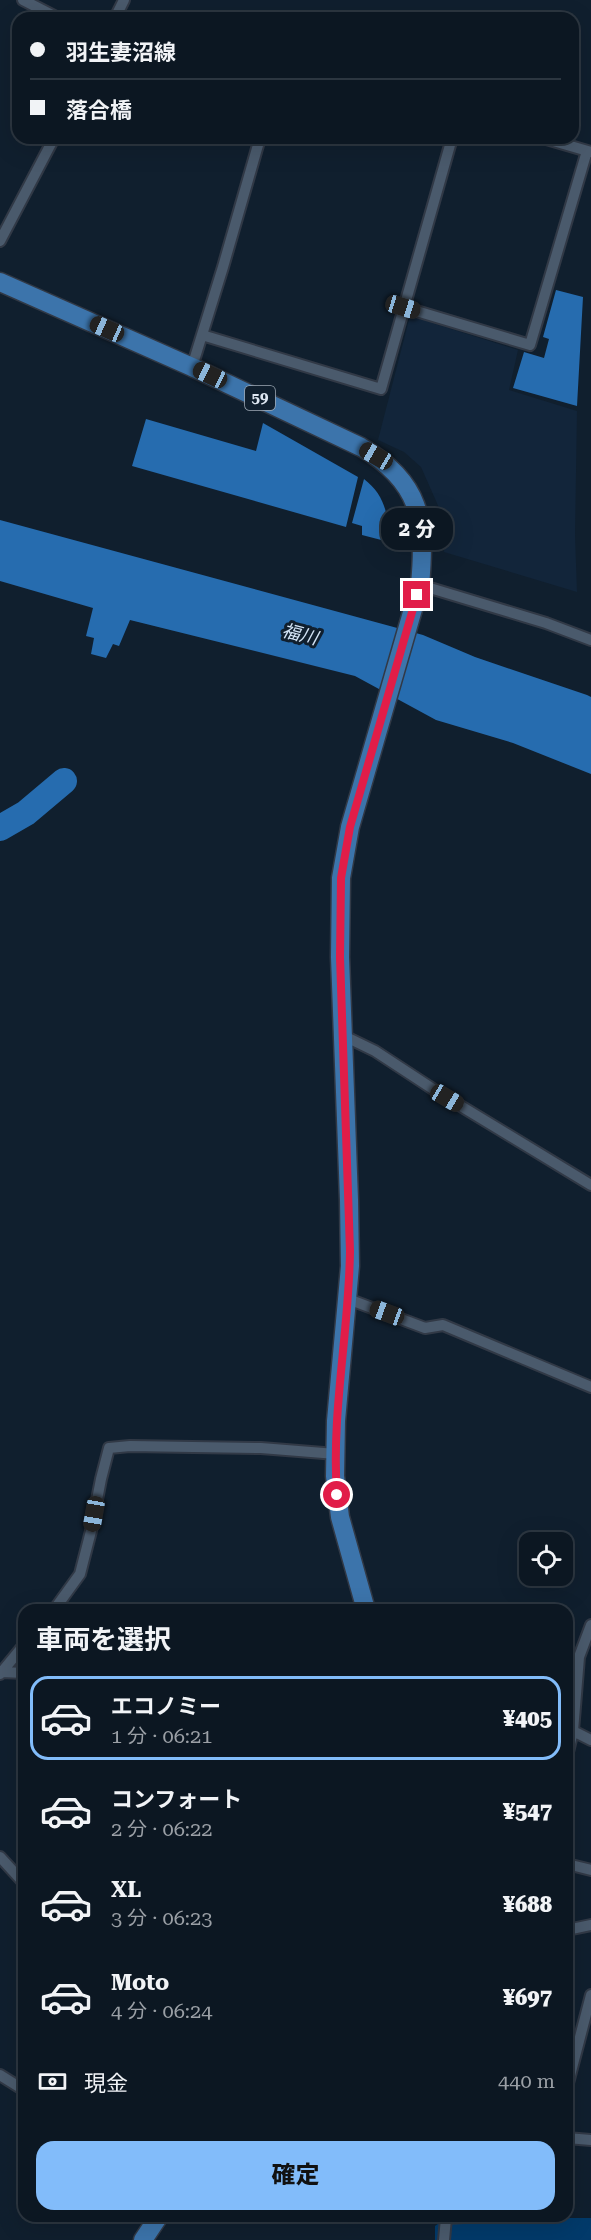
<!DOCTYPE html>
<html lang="ja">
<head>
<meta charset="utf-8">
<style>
  :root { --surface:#0c1722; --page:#1a242f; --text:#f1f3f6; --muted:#9a9fa5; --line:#2c3640; --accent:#82bcfa }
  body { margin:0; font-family:"Roboto Serif","Noto Sans JP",serif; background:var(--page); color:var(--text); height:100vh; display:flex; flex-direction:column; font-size:22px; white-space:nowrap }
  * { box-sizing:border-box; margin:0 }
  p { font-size:20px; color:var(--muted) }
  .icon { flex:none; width:33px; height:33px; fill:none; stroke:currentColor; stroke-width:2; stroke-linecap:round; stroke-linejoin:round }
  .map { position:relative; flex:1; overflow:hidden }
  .panel { position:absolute; left:18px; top:1604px; width:555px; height:618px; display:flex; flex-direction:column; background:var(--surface); border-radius:18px; box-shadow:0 6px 24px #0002,0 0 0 2px var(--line) }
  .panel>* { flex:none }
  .banner { position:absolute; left:12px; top:12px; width:567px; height:132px; border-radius:18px; box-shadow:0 6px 24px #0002,0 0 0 2px var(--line); display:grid; align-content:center; height:132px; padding:0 18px; background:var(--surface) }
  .fabs { position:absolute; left:519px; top:1532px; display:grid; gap:12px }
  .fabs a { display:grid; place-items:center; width:54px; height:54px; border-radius:12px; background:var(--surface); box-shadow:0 6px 24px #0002,0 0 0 2px var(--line); font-size:30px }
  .end { position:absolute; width:27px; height:27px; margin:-14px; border:8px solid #e11d48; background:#fff; box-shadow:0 0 0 3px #fff }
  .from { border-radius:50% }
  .bubble { position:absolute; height:42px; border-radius:18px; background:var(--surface); box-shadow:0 6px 24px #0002,0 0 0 2px var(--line); font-size:20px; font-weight:800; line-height:42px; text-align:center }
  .car { position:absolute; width:18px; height:36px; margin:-18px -9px; border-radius:8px; box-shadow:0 0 4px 2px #0007; background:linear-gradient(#222 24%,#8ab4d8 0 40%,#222 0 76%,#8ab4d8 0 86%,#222 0) }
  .banner b { display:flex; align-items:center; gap:21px; height:57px; font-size:22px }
  .banner b+b { border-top:2px solid var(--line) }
  .banner i { width:15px; height:15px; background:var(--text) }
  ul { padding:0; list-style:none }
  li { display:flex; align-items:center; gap:18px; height:84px; margin:0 12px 9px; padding:0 6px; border:3px solid transparent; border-radius:18px }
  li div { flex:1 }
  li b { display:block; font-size:22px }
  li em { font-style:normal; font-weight:800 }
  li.current { border-color:var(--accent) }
  li>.icon { width:54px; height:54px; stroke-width:1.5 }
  h2 { padding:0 18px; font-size:27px; line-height:72px }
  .pay { display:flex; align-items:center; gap:15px; height:66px; padding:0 18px; font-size:22px }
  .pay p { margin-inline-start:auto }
  .action { display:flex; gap:12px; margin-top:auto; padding:12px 18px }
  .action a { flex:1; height:69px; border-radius:18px; background:var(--accent); color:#111; font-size:24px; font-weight:800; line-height:69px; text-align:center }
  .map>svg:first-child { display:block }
  .built { fill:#12253a }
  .green { fill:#023a6a }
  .water { fill:#266caf }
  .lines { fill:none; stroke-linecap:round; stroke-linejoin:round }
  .river { stroke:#266caf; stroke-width:26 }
  .minor-casing { stroke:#313946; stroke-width:14 }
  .primary-casing { stroke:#313946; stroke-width:21 }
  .minor { stroke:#4a5a6c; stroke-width:10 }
  .primary { stroke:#3c74ab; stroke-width:18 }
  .route { stroke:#e11d48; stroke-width:8 }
  .labels { text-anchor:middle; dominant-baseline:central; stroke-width:6; stroke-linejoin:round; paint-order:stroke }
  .shield { fill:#101f2e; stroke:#a0abb7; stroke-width:1.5 }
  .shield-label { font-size:15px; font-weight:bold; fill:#dee7f2 }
  .water-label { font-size:18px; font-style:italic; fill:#d3e4f6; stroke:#101f2e }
</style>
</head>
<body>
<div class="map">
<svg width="591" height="2240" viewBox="0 0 591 2240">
  <rect width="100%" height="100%" fill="#101f2e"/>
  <!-- built -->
  <path class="built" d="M 410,316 L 518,350 L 509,390 L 577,411 L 575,535 L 577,592 L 444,552 L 445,541 L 440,510 L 421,467 L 404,452 L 378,440 Z"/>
  <!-- green -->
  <path class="green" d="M 446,2218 L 591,2218 L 591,2240 L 435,2240 L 435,2226 Z"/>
  <!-- water -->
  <path class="water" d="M 556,290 L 583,297 L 577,406 L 513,388 L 524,352 L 544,358 L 549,339 L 543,337 Z
    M 146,419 L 256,451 L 263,423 L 358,477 L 346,527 L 132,466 Z
    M 364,479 C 385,495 389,516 389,542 L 362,535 L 362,526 L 352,523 Z
    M 0,520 L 423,635 L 475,657 L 587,695 L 591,697 L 591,774 L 513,743 L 436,720 L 355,676 L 130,620 L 119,646 L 113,644 L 106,658 L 91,654 L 94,638 L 86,636 L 93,608 L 0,581 Z"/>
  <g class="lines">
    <!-- river -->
    <path class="river" d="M 0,828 L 26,813 L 64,781"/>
    <defs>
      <path id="minor" d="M 23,0 L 58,18
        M 115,18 L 124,0
        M 543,138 L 591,152
        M 0,241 L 54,138
        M 403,307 L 530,345 L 587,151
        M 202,335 L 381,389 L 452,138
        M 192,367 L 223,267 L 260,138
        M 420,585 L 546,623 L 591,640
        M 344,1036 L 375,1051 L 436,1091 L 591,1185
        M 348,1299 L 425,1328 L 443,1325 L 591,1387
        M 54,1610 L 80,1574 L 91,1531 L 101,1479 L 109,1448 L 130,1446 L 261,1448 L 336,1454
        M 2,1672 L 24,1673
        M 0,1674 L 24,1645
        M 567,1731 L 573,1731 L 591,1740
        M 567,1756 L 573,1731 L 579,1657 L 591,1625
        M 0,1857 L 24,1883
        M 567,1864 L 591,1870
        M 567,1930 L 591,1925
        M 0,2075 L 24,2090
        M 567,2087 L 591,1995
        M 567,2138 L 591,2140
        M 444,2240 L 446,2218 L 481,2216"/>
      <path id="primary" d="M 0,282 L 192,367 L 361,447 C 421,482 426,520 420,585 L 350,827 L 341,878 L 340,957 L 349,1200 L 350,1266 L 336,1421 L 335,1476 L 340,1517 L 366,1610
        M 143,2240 L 159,2216"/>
    </defs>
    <!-- minor casing -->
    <use href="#minor" class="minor-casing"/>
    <!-- primary casing -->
    <use href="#primary" class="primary-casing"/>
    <!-- minor -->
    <use href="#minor" class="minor"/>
    <!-- primary -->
    <use href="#primary" class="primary"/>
  </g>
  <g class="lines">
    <!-- route -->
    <path class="route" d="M 337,1495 C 331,1413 349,1333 350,1251 L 340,957 L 341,878 L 350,827 L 417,595"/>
  </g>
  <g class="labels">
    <!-- shield labels -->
    <rect class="shield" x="245" y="386" width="30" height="24" rx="4.5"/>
    <g class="shield-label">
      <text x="260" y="398">59</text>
    </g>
    <!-- water labels -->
    <g class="water-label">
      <text transform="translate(300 634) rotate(14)">福川</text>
    </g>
  </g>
</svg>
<div class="fabs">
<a><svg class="icon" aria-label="locate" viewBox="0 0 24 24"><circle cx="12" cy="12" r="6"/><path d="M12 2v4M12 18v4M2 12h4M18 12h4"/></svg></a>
</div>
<i class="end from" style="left:337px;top:1495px"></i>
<i class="end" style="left:417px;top:595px"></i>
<div class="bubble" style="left:381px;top:508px;width:72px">2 分</div>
<i class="car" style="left:403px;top:307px;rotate:107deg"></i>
<i class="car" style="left:107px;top:329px;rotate:294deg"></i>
<i class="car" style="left:210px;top:375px;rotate:295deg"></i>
<i class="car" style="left:376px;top:456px;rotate:300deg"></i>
<i class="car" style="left:447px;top:1098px;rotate:121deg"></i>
<i class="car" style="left:387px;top:1313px;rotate:290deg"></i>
<i class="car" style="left:94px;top:1514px;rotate:190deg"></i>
<div class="banner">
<b><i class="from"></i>羽生妻沼線</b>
<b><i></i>落合橋</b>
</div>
<section class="panel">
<h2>車両を選択</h2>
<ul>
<li class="current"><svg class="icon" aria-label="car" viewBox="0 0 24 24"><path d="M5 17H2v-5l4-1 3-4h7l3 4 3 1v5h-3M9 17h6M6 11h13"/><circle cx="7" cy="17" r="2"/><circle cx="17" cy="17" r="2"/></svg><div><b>エコノミー</b><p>1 分 · 06:21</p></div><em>¥405</em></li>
<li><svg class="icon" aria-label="car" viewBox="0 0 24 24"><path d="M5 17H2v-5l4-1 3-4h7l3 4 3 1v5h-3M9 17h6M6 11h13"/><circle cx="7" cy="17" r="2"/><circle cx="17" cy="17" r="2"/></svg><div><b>コンフォート</b><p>2 分 · 06:22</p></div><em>¥547</em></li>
<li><svg class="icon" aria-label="car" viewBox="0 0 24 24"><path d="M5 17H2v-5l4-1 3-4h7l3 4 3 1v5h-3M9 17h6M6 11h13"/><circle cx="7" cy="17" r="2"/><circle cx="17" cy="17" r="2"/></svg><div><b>XL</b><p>3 分 · 06:23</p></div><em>¥688</em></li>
<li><svg class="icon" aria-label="car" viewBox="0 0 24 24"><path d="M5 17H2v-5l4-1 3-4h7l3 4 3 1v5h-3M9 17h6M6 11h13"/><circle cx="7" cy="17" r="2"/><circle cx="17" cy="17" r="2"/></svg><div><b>Moto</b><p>4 分 · 06:24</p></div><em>¥697</em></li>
</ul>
<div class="pay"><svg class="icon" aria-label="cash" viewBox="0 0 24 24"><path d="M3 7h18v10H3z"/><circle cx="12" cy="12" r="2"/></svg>現金<p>440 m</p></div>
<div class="action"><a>確定</a></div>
</section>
</div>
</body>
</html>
